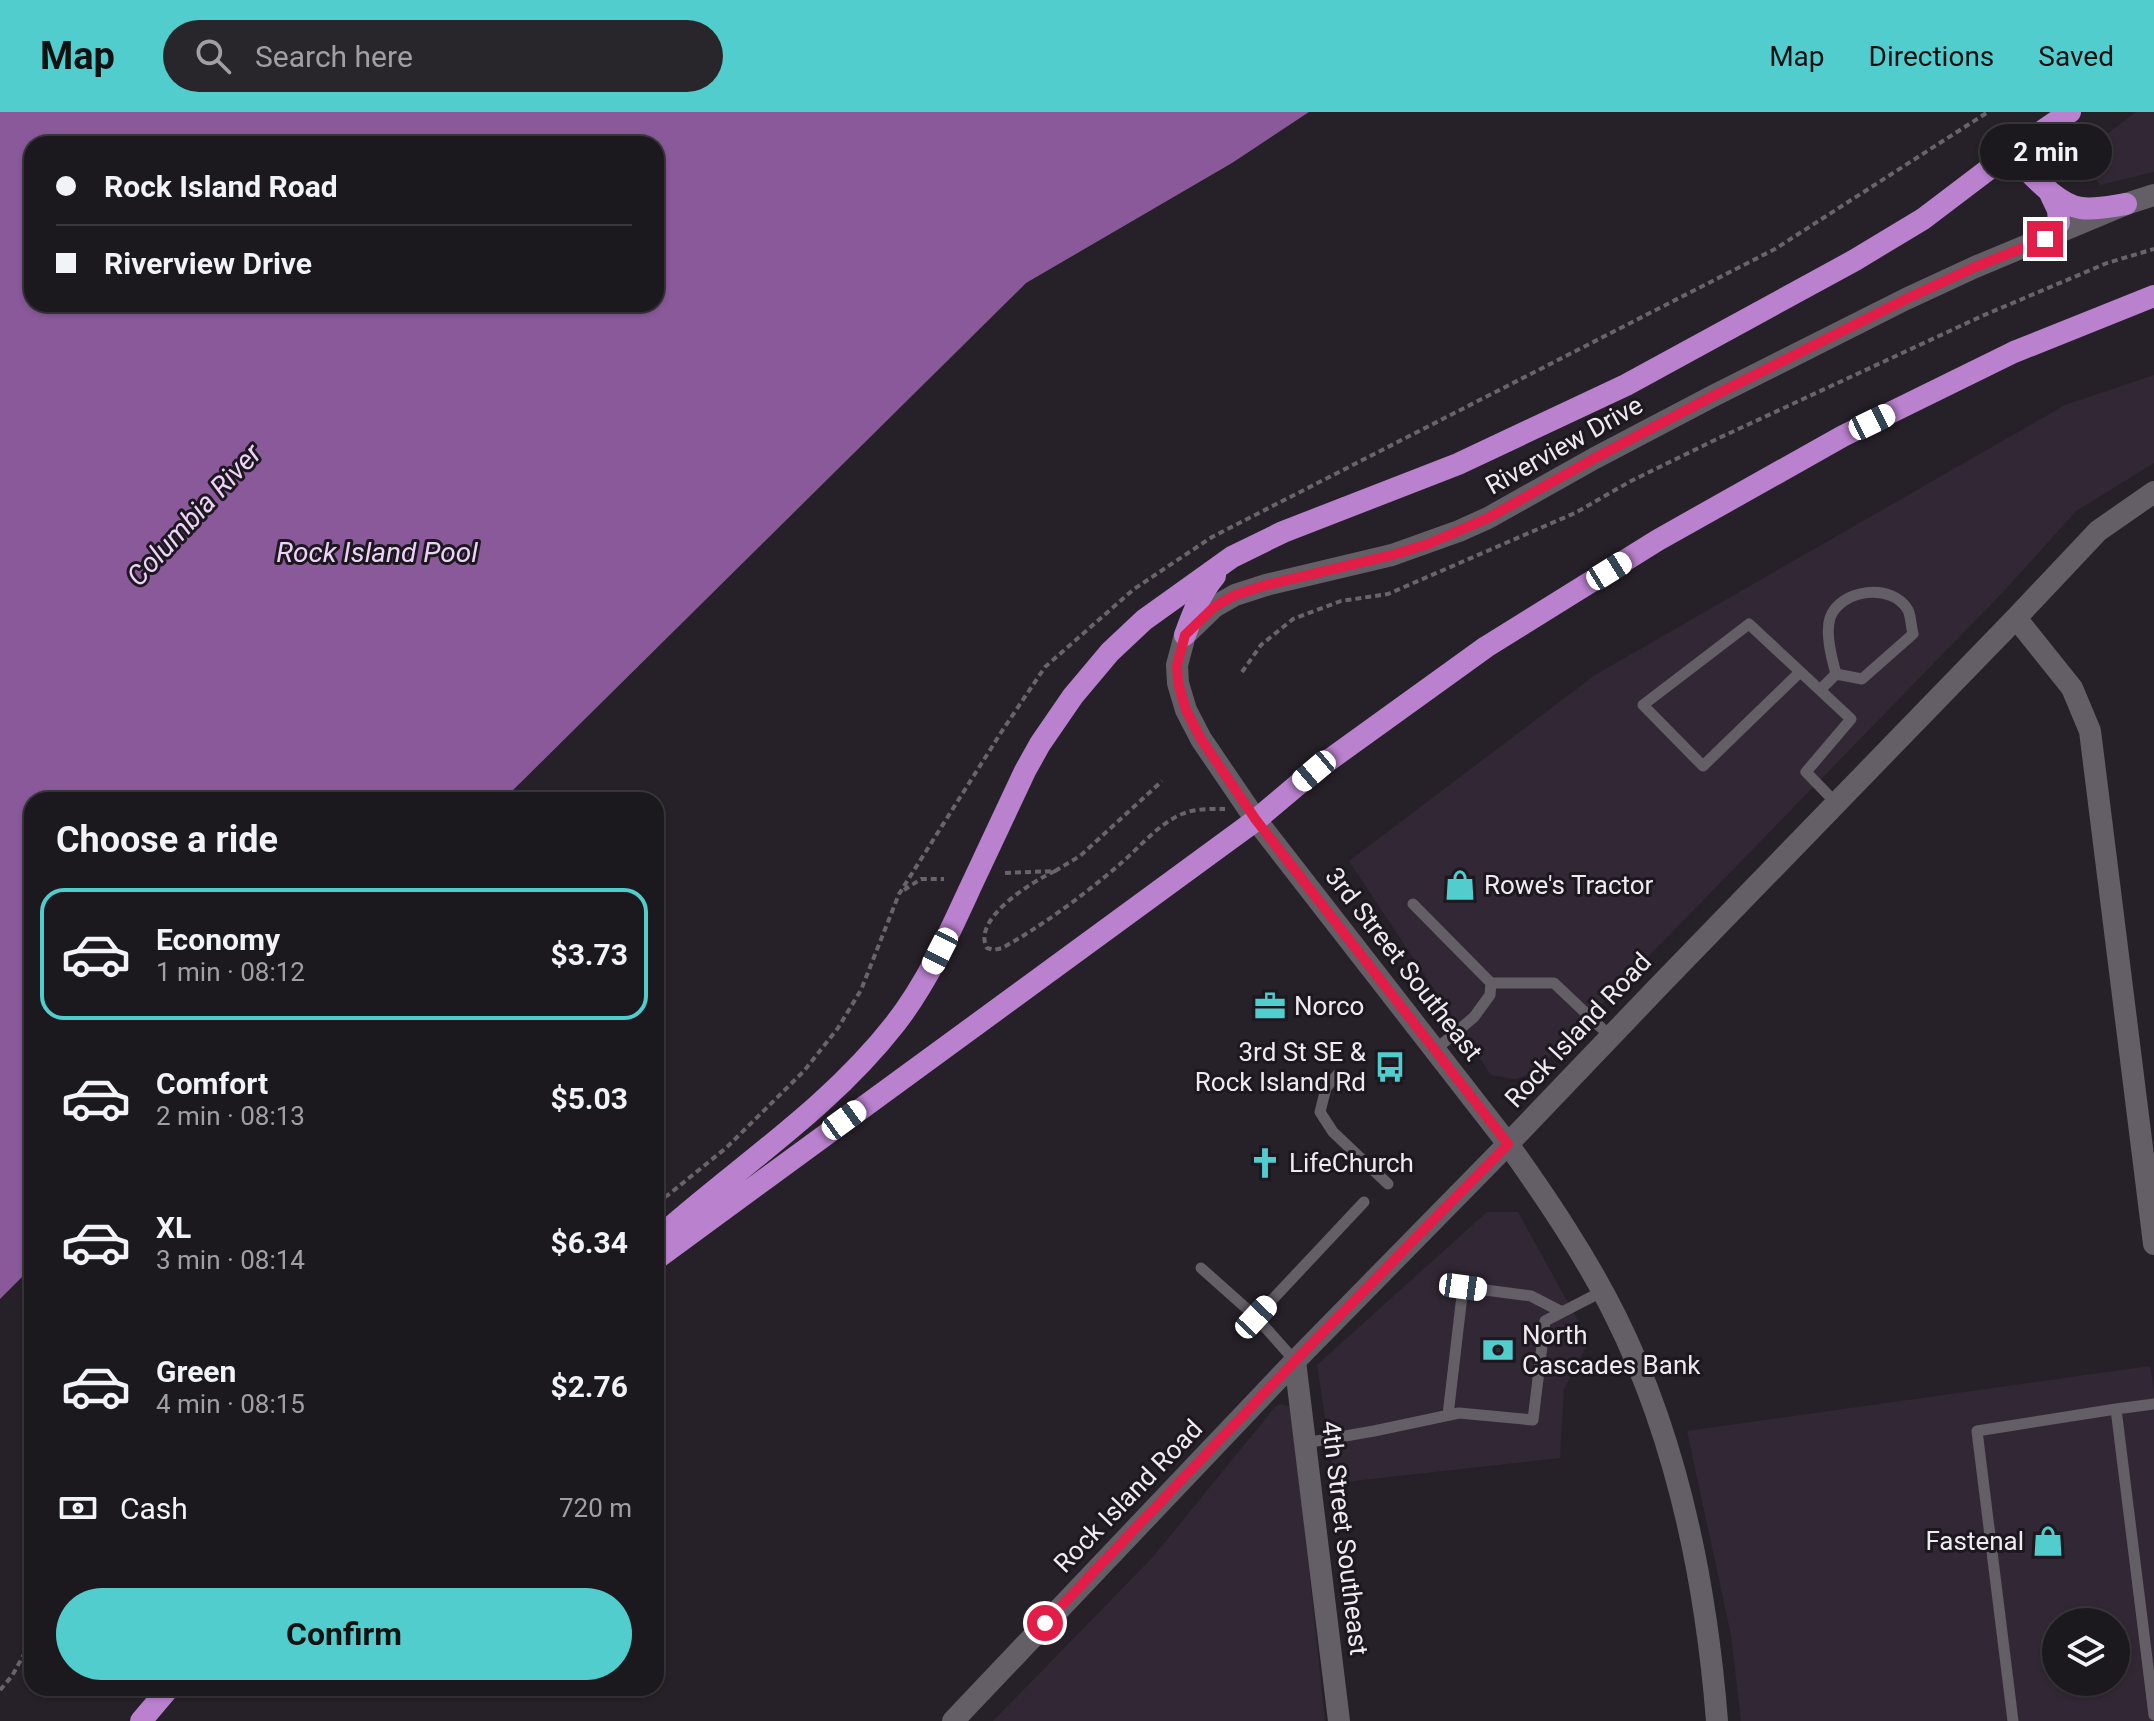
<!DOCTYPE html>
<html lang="en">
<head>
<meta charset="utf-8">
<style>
  :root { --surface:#1c191e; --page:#29262b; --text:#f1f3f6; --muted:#a0a0a4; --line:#3a383c; --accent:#52cdce }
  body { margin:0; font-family:Roboto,sans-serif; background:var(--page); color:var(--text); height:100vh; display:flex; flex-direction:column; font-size:30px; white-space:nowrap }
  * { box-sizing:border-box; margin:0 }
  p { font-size:26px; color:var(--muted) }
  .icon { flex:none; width:44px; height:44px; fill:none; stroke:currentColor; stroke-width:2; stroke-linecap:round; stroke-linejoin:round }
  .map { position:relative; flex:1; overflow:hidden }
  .side { position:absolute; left:24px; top:680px; width:640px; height:904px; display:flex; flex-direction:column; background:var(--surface); border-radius:24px; box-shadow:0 2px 6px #0004,0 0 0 2px var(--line) }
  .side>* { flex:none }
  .top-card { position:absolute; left:24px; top:24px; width:640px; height:176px; border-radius:24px; box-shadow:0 2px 6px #0004,0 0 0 2px var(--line); display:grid; align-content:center; height:176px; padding:0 32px; background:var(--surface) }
  .controls { position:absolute; left:2042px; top:1496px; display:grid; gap:16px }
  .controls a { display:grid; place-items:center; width:88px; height:88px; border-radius:50%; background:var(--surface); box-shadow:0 2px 6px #0004,0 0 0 2px var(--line); font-size:40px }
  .end { position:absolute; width:36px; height:36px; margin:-18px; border:10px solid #e11d48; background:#fff; box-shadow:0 0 0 4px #fff }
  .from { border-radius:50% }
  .bubble { position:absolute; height:56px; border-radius:28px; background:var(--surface); box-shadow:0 2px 6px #0004,0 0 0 2px var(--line); font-size:26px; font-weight:700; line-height:56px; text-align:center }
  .car { position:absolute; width:24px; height:48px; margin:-24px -12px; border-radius:10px; box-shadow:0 0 6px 2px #0007; background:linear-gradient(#fff 24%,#345 0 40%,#fff 0 76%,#345 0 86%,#fff 0) }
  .top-card b { display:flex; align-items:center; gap:28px; height:76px; font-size:30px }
  .top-card b+b { border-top:2px solid var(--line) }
  .top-card i { width:20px; height:20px; background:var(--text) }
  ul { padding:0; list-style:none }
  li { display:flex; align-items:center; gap:24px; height:132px; margin:0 16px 12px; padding:0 16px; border:4px solid transparent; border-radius:24px }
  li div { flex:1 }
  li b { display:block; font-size:30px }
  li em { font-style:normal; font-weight:700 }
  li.selected { border-color:var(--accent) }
  li>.icon { width:72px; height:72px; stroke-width:1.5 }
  h2 { padding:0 32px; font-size:36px; line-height:96px }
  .pay { display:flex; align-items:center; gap:20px; height:88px; padding:0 32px; font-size:30px }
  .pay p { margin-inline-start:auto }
  .primary-button { display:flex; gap:16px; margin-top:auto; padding:16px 32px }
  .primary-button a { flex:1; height:92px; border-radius:48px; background:var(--accent); color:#111; font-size:32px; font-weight:700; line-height:92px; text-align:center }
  header { display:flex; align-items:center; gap:48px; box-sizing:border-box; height:112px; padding:0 40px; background:var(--accent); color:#111 }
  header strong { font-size:38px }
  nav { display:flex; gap:44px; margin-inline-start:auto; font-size:28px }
  .search { width:560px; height:72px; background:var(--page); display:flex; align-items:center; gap:20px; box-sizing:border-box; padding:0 28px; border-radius:44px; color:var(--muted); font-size:30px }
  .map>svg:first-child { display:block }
  .built { fill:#322835; fill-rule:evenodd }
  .water { fill:#895999; fill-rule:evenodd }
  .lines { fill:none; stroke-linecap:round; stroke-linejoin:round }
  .path { stroke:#69646b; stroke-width:4; stroke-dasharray:6 4; stroke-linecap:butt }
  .service { stroke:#645e66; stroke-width:11 }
  .minor { stroke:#645e66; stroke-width:22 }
  .tertiary { stroke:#645e66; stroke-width:22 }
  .secondary { stroke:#645e66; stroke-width:22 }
  .trunk { stroke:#ba81ce; stroke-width:22 }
  .route { stroke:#e11d48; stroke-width:10 }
  .labels { text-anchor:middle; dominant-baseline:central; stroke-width:6; stroke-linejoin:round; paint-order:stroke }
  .street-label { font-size:26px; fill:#eeebf0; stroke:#1d171f }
  .poi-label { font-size:26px; fill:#eeebf0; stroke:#1d171f; text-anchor:start }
  .water-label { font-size:28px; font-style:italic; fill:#edd3f7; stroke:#1d171f }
</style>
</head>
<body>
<header>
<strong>Map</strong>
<div class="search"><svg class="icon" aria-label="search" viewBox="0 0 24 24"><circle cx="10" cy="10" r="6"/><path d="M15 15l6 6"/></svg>Search here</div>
<nav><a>Map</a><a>Directions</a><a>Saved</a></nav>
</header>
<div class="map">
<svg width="2154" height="1609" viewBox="0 0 2154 1609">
  <rect width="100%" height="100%" fill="#262128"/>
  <!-- built -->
  <path class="built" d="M 2136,0 L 2154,0 L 2154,60 L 2100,73 L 2078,44 Z
    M 2154,263 L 2154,351 L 2076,399 L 2004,479 L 1536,960 L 1515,967 L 1491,963 L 1349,749 L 1595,563 L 2065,293 Z
    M 1487,1100 L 1518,1100 L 1589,1229 L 1564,1277 L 1560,1346 L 1335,1371 L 1317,1253 Z
    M 2150,1254 L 2154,1280 L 2154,1609 L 1741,1609 L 1731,1523 L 1687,1319 ZM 2056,1510 L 2116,1510 L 2116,1570 L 2056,1570 Z
    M 1280,1292 L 1290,1295 L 1293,1304 L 1325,1609 L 993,1609 L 1153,1445 L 1275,1295 Z"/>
  <!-- water -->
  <path class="water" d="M 0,0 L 1309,0 L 1232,51 L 1026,171 L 503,688 L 32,688 L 32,1155 L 0,1187 ZM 32,32 L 656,32 L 656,192 L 32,192 Z"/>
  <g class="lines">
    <!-- path -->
    <path class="path" d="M 1242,560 L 1261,533 L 1293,507 L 1341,489 L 1388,482 L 1575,401 L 1631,369 L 1719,326 L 1982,204 L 2107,151 L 2154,137
      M 1055,759 C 1033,769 971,807 987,836 L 994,838 L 1002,836 C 1041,815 1085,782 1119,753 C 1139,736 1158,712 1182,702 C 1196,696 1211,697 1225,697
      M 1005,761 L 1055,759 L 1080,744 L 1162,669
      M 904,778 L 921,767 L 944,767
      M 656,1090 L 668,1083 L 726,1036 L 804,959 L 838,916 L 861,878 L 899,782 L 1002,619 L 1045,555 L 1134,477 L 1212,425 L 1775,137 L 1988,0
      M 0,1578 L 12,1564 L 32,1528"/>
    <!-- service -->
    <path class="service" d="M 1800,560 L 1703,654 L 1643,593 L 1749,512 L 1851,607 L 1806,660 L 1836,691
      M 1820,578 L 1836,562 L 1862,567 L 1913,522 C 1911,515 1911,504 1908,498 C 1892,470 1840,477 1830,506 C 1825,522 1832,547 1836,562
      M 1413,792 L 1491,871 L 1490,883 L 1474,905 L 1435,938
      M 1491,871 L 1554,871 L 1611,925
      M 1337,963 L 1326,976 L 1320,1000 L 1333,1020 L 1388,1072
      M 1201,1156 L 1256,1205
      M 1295,1249 L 1256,1205 L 1364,1090
      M 2116,1297 L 2154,1292
      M 1448,1303 L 1463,1175 L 1531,1184 L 1562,1200
      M 1305,1331 L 1374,1319 L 1459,1301 L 1533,1308 L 1545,1209 L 1603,1179
      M 2013,1609 L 1977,1319 L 2116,1297 L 2154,1603"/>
    <!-- minor -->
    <path class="minor" d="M 2016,506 L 2072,576 L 2090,619 L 2154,1132
      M 1295,1249 L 1339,1609"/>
    <!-- tertiary -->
    <path class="tertiary" d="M 1256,708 L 1201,627 L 1186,598 L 1178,571 L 1177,553 L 1185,523 L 1214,495 L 1235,483 L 1266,473 L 1392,443 L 1459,419 L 1488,406 L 1595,346 L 1713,284 L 1906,187 L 1975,155 L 2126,92 L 2154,83
      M 1508,1032 C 1547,1087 1585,1143 1615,1203 C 1678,1329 1706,1470 1717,1609"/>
    <!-- secondary -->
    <path class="secondary" d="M 1256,708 L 1508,1032
      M 953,1609 L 1295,1249 L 1508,1032 L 1660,873 L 2016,506 L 2098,419 L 2154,380"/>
    <!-- trunk -->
    <path class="trunk" d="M 2010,41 C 2028,58 2056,93 2081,96 C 2096,98 2112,94 2126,92
      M 2045,127 L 2059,111 L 2058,98 L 2049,79
      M 1185,523 C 1193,501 1200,482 1215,464
      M 656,1128 C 736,1056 828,998 895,912 C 927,871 949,822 971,774 C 989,736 1007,697 1025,659 L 1040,632 L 1073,584 L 1110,540 L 1144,508 L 1232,445 L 1283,420 L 1458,352 L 1626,273 L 1855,148 L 1923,107 L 2010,41 L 2070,0
      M 656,1147 L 1256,708 L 1314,659 L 1486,535 L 1658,428 L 1843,324 L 2014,240 L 2154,184
      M 141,1609 L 169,1576"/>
  </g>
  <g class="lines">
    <!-- route -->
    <path class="route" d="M 1045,1511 L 1295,1249 L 1508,1032 L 1256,708 L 1201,627 L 1186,598 L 1178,571 L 1177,553 L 1185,523 L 1214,495 L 1235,483 L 1266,473 L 1392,443 L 1428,432 L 1488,406 L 1595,346 L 1713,284 L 1906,187 L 1975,155 L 2045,127"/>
  </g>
  <!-- icons -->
  <defs>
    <symbol id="shop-bare" viewBox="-9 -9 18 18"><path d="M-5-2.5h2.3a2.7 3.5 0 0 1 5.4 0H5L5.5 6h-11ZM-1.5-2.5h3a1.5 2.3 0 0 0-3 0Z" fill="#52cdce" stroke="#1d171f" stroke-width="2.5" paint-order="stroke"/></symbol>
    <symbol id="office-bare" viewBox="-9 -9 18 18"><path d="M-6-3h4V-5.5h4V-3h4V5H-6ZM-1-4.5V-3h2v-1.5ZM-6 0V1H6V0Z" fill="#52cdce" stroke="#1d171f" stroke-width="2.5" paint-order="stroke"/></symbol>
    <symbol id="bus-bare" viewBox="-9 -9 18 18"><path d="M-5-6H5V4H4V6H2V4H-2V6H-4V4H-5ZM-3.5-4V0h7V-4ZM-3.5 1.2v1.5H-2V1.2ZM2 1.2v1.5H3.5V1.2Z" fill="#52cdce" stroke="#1d171f" stroke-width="2.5" paint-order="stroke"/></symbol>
    <symbol id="church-bare" viewBox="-9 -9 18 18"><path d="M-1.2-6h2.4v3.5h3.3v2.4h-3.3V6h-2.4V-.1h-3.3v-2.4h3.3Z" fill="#52cdce" stroke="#1d171f" stroke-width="2.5" paint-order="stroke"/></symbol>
    <symbol id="bank-bare" viewBox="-9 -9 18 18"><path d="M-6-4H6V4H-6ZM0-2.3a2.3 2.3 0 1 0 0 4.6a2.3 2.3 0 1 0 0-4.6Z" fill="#52cdce" stroke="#1d171f" stroke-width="2.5" paint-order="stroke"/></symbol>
  </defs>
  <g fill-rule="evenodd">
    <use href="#shop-bare" x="1438" y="751" width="44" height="44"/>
    <use href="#office-bare" x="1248" y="872" width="44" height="44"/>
    <use href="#bus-bare" x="1368" y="933" width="44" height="44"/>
    <use href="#church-bare" x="1243" y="1029" width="44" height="44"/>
    <use href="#bank-bare" x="1476" y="1216" width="44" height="44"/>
    <use href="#shop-bare" x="2026" y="1407" width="44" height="44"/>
  </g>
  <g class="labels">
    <!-- street labels -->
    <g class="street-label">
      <text transform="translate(1564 333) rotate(-29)">Riverview Drive</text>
      <text transform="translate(1404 852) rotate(52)">3rd Street Southeast</text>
      <text transform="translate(1578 918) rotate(-47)">Rock Island Road</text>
      <text transform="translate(1128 1384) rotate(-46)">Rock Island Road</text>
      <text transform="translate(1345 1426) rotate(83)">4th Street Southeast</text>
    </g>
    <!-- poi labels -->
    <g class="poi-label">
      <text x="1484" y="773">Rowe's Tractor</text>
      <text x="1294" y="894">Norco</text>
      <text x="1366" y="940" text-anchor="end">3rd St SE &amp;<tspan x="1366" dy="30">Rock Island Rd</tspan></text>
      <text x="1289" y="1051">LifeChurch</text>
      <text x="1522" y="1223">North<tspan x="1522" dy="30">Cascades Bank</tspan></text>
      <text x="2024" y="1429" text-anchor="end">Fastenal</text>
    </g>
    <!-- water labels -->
    <g class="water-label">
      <text transform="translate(194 403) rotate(-47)">Columbia River</text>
      <text x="377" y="440">Rock Island Pool</text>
    </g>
  </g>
</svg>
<div class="controls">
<a><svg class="icon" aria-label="layers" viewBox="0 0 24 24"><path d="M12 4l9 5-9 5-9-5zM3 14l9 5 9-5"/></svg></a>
</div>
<i class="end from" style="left:1045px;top:1511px"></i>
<i class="end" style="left:2045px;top:127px"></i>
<div class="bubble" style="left:1980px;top:12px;width:132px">2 min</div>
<i class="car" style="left:1872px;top:310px;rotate:64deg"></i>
<i class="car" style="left:1609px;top:459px;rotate:58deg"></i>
<i class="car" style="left:1314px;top:659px;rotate:230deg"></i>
<i class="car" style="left:940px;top:839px;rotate:207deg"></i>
<i class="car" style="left:844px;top:1008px;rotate:54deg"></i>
<i class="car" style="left:1463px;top:1175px;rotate:98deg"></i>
<i class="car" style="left:1256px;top:1205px;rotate:43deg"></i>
<div class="top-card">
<b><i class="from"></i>Rock Island Road</b>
<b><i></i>Riverview Drive</b>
</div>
<section class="side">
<h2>Choose a ride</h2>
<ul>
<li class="selected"><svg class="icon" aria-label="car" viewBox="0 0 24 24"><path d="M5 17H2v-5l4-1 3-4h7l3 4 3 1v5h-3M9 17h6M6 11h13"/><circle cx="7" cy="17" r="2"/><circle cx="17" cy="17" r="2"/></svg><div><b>Economy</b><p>1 min · 08:12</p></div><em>$3.73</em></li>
<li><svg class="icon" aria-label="car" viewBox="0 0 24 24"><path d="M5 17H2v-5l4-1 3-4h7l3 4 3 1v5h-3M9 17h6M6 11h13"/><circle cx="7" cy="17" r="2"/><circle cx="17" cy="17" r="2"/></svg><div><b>Comfort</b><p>2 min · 08:13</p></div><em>$5.03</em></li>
<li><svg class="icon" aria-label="car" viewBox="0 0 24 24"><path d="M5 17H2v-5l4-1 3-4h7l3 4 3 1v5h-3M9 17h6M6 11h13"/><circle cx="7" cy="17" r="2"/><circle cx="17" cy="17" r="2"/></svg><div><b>XL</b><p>3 min · 08:14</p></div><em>$6.34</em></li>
<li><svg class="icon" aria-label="car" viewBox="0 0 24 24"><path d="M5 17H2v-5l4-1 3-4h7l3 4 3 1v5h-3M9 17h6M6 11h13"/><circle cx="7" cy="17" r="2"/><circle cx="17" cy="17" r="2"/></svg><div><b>Green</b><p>4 min · 08:15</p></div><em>$2.76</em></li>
</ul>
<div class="pay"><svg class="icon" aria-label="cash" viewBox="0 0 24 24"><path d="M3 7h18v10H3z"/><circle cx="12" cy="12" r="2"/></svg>Cash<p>720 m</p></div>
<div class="primary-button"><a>Confirm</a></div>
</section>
</div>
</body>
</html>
